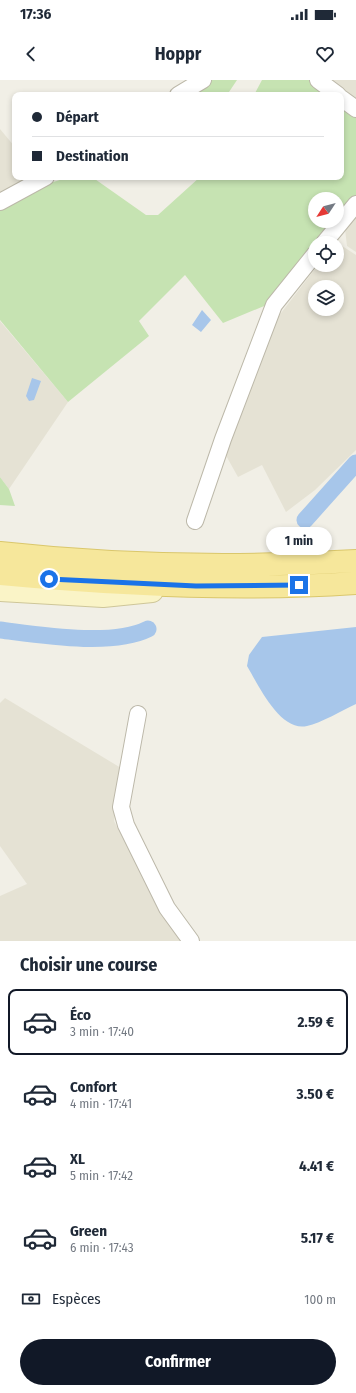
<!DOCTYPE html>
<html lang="fr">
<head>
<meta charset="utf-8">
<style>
  :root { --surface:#fff; --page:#f2f2f3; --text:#1f2937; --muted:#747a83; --line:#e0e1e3; --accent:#111827 }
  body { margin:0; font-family:"Fira Sans Condensed",sans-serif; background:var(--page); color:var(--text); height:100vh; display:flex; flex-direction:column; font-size:15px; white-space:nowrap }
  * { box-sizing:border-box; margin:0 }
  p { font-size:13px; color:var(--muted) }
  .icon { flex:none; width:22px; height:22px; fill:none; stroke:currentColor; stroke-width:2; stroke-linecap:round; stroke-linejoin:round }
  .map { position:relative; height:861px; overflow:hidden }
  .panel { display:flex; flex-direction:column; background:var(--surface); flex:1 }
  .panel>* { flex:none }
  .top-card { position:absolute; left:12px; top:12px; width:332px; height:88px; border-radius:8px; box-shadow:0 2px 6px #0003; display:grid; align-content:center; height:88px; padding:0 20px; background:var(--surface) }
  .needle { width:26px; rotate:234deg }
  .tools { position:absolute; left:308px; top:112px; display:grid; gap:8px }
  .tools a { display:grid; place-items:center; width:36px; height:36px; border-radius:50%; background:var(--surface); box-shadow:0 2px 6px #0003; font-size:20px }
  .end { position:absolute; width:18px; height:18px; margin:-9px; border:5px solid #1a73e8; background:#fff; box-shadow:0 0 0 2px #fff }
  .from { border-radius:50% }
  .bubble { position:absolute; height:28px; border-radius:14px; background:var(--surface); box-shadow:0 2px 6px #0003; font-size:13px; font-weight:700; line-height:28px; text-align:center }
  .top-card b { display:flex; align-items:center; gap:14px; height:38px; font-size:15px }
  .top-card b+b { border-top:1px solid var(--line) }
  .top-card i { width:10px; height:10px; background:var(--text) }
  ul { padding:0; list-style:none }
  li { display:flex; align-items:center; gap:12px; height:66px; margin:0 8px 6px; padding:0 12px; border:2px solid transparent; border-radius:8px }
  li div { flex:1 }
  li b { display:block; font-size:15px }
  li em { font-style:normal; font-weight:700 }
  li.on { border-color:var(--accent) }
  li>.icon { width:36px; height:36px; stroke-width:1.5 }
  h2 { padding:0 20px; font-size:18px; line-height:48px }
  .pay { display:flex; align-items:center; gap:10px; height:44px; padding:0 20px; font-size:15px }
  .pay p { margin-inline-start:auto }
  .action { display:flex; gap:8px; margin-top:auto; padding:8px 20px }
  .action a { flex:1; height:46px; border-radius:24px; background:var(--accent); color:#fff; font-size:16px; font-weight:700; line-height:46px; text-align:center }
  .status { display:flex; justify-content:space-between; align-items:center; height:28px; padding:0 20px; background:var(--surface); direction:ltr }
  .status svg { height:11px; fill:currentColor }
  header { display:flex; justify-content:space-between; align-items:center; height:52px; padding:0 20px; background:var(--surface); font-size:18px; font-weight:700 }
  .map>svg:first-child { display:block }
  .residential { fill:#e5e2d4; fill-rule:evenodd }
  .green { fill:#c6e3b2 }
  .water { fill:#a7c6ea }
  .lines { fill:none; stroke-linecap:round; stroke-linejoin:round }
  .canal { stroke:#a7c6ea; stroke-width:17 }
  .minor-casing { stroke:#bcb8a9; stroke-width:18 }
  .secondary-casing { stroke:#cec699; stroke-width:24 }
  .primary-casing { stroke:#dac76c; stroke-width:24 }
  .minor { stroke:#fff; stroke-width:16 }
  .secondary { stroke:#faf4c7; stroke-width:22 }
  .primary { stroke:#f6e79b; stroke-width:22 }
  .route { stroke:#1a73e8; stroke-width:5 }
</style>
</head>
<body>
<div class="status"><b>17:36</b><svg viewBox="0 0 49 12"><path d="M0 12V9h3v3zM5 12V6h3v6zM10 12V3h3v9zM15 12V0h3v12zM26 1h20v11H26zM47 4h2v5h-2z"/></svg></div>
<header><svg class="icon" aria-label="back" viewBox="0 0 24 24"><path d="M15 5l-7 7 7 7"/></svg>Hoppr<svg class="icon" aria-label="heart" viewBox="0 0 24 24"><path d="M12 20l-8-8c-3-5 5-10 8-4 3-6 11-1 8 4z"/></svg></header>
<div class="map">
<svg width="356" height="861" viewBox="0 0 356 861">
  <rect width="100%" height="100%" fill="#f1efe6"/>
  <!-- residential -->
  <path class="residential" d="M 328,0 L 356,0 L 356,23 Z
    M 0,49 L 15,67 L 15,97 L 35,97 L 0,116 Z
    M 356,133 L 356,172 L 347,166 L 345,149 Z
    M 336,162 L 356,175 L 356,370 L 315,410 L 286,432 L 262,385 L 238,397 L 224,372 L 278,237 L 318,185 L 337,185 ZM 315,207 L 337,207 L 337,229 L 315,229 Z
    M 0,241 L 68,322 L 9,409 L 0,397 Z
    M 5,618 L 121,688 L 114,741 L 154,820 L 182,861 L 0,861 L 0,816 L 27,804 L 0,766 L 0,623 Z"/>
  <!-- green -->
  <path class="green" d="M 210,0 L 237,0 L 227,15 L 199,15 L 200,7 Z
    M 262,0 L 309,0 L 328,15 L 254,15 Z
    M 341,25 L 356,36 L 356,117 L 337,140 L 337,119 L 315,119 L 315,141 L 336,141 L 319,163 L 315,163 L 315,167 L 269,224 L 223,243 L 185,195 L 139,241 L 149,256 L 68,322 L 0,240 L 0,130 L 44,105 L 69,97 L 92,97 L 146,135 L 158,135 L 200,97 L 341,97 Z
    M 0,397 L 9,409 L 15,426 L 0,425 Z"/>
  <!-- water -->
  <path class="water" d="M 202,230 L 211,240 L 201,252 L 192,245 Z
    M 32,298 L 41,301 L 34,320 L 29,321 L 26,316 Z
    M 356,547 L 356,624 C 343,630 321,643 307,646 C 280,652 259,606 247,586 L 249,575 L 262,557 Z"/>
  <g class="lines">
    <!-- canal -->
    <path class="canal" d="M 305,440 L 356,383
      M 0,550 C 40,555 112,567 148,549"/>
    <defs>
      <path id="minor" d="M 318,0 L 338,15
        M 178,15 L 203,0
        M 341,18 L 356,29
        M 0,122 L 46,97
        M 324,163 L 356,124
        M 195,441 L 223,359 L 274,225 L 315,174
        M 138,634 L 121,727 L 126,745 L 167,828 L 191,861"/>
      <path id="secondary" d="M 0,510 L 103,516 L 152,511"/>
      <path id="primary" d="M 0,473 C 118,486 237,488 356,481
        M 0,494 C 118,505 238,511 356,503"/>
    </defs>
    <!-- minor casing -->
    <use href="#minor" class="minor-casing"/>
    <!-- secondary casing -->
    <use href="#secondary" class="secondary-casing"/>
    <!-- primary casing -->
    <use href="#primary" class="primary-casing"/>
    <!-- minor -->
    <use href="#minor" class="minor"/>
    <!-- secondary -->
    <use href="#secondary" class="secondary"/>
    <!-- primary -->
    <use href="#primary" class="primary"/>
  </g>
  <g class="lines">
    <!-- route -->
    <path class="route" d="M 49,499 L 196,506 L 299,505"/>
  </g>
</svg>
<div class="tools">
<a><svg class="needle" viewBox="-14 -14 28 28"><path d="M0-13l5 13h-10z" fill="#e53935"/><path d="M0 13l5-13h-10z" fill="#747a83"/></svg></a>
<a><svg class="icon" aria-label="locate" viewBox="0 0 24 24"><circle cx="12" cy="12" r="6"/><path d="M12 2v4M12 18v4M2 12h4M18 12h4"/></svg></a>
<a><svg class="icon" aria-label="layers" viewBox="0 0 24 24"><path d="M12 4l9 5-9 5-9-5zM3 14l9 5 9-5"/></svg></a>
</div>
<i class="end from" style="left:49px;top:499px"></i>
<i class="end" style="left:299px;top:505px"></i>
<div class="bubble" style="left:266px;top:447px;width:66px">1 min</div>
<div class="top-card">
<b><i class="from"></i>Départ</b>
<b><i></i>Destination</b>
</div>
</div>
<section class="panel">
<h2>Choisir une course</h2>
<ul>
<li class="on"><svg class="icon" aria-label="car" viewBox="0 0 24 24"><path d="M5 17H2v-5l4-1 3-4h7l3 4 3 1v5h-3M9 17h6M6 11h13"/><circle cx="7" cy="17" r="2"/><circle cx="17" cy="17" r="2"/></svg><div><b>Éco</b><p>3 min · 17:40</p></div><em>2.59 €</em></li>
<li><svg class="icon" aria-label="car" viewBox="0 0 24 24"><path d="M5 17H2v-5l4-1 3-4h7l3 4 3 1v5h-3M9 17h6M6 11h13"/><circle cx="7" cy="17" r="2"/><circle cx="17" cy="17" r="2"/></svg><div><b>Confort</b><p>4 min · 17:41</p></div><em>3.50 €</em></li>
<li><svg class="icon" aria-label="car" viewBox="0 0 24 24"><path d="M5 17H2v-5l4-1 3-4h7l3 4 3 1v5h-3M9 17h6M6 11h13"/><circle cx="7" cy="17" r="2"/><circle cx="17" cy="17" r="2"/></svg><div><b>XL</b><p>5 min · 17:42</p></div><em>4.41 €</em></li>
<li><svg class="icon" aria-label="car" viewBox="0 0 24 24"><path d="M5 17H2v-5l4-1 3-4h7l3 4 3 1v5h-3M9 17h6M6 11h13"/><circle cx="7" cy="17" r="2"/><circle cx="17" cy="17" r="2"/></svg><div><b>Green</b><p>6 min · 17:43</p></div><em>5.17 €</em></li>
</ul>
<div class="pay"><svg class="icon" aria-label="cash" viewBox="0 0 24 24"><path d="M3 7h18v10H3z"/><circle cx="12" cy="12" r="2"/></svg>Espèces<p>100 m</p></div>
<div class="action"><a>Confirmer</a></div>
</section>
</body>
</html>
